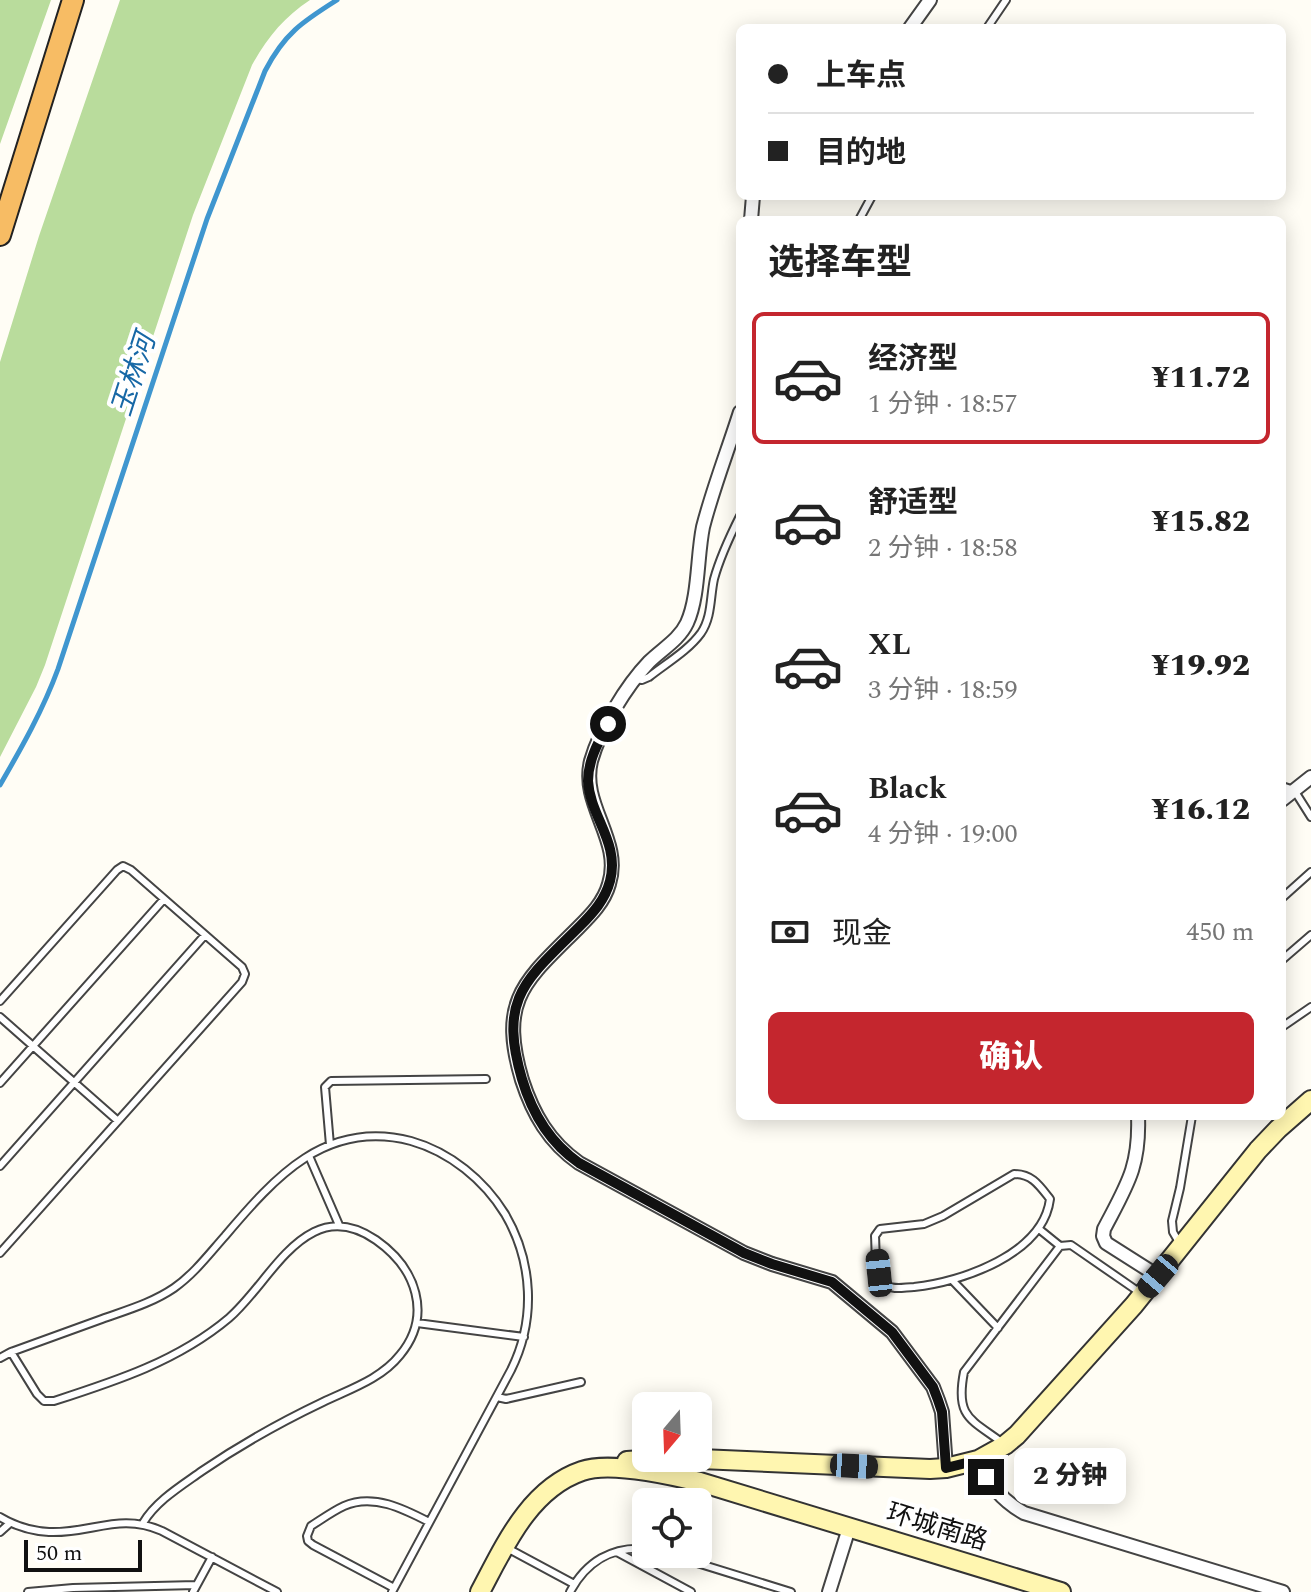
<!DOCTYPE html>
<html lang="zh">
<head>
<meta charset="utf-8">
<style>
  :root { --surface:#fff; --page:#f2f2f2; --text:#222; --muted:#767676; --line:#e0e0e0; --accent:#c4262e }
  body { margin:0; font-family:Spectral,"Noto Sans SC",serif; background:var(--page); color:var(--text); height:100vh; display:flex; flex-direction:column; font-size:30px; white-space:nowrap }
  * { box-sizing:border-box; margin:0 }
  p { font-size:26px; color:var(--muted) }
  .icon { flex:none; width:44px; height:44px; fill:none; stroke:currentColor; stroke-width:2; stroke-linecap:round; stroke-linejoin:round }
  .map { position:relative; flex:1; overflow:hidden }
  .sheet { position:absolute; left:736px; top:216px; width:550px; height:904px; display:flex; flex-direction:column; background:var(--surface); border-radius:12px; box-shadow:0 4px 20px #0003 }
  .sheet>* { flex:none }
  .top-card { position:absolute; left:736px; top:24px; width:550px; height:176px; border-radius:12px; box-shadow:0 4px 20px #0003; display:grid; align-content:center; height:176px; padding:0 32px; background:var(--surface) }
  .needle { width:52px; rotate:199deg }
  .controls { position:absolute; left:632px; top:1392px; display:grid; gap:16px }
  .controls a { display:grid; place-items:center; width:80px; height:80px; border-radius:12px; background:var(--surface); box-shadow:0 4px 20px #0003; font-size:40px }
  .scale { position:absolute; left:24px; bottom:20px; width:118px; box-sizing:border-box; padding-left:8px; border:4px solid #111; border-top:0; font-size:22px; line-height:28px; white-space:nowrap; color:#111; -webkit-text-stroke:6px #fff; paint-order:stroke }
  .end { position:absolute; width:36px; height:36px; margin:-18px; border:10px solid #111; background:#fff; box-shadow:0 0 0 4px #fff }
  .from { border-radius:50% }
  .bubble { position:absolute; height:56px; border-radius:12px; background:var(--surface); box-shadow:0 4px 20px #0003; font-size:26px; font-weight:800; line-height:56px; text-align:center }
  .car { position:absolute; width:24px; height:48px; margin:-24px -12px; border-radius:10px; box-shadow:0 0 6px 2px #0007; background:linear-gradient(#222 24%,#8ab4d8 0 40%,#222 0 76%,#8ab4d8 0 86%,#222 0) }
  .top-card b { display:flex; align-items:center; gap:28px; height:76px; font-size:30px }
  .top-card b+b { border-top:2px solid var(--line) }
  .top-card i { width:20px; height:20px; background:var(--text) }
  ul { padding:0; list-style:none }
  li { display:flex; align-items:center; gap:24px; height:132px; margin:0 16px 12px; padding:0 16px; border:4px solid transparent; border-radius:12px }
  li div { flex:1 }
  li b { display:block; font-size:30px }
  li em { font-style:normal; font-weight:800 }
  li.current { border-color:var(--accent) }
  li>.icon { width:72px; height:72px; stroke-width:1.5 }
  h2 { padding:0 32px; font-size:36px; line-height:96px }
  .pay { display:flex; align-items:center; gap:20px; height:88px; padding:0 32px; font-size:30px }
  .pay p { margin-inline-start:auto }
  .action { display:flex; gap:16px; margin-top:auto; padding:16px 32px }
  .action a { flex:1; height:92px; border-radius:12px; background:var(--accent); color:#fff; font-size:32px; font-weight:800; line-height:92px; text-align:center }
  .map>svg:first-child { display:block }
  .forest { fill:#b9dc9c }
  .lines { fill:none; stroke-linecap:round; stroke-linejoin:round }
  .stream { stroke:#3f96cf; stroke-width:5 }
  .service-casing { stroke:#444; stroke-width:10 }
  .minor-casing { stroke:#444; stroke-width:16 }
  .secondary-casing { stroke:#333; stroke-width:22 }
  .trunk-casing { stroke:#222; stroke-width:24 }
  .service { stroke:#fff; stroke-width:6 }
  .minor { stroke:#fff; stroke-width:12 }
  .secondary { stroke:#fff6b0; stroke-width:18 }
  .trunk { stroke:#f7bc64; stroke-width:20 }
  .route { stroke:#111; stroke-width:10 }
  .labels { text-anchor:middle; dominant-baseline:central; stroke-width:8; stroke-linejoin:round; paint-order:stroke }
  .street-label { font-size:26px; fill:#111; stroke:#fff }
  .water-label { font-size:28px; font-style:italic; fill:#1768a6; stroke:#fff }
</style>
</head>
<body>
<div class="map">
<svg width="1311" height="1592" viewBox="0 0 1311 1592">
  <rect width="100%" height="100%" fill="#fffdf5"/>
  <!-- forest -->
  <path class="forest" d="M 0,0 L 51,0 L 0,144 Z
    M 120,0 L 310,0 C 284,17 267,38 252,65 L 193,215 L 45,665 L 36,687 L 0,757 L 0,362 L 39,236 Z"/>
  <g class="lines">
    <!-- stream -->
    <path class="stream" d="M 0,785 C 22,747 43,710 58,669 L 207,219 L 265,71 C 284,34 302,22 337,0"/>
    <defs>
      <path id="service" d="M 987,28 L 1006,0
        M 859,220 L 872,196
        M 635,679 L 642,680 L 649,677 C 665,664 688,651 701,633 C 712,617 710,597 714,579 C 720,557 730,536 740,516
        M 1282,786 L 1294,790 L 1311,817
        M 1282,898 L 1311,872
        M 1282,960 L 1311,935
        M 0,1001 L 117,870 L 123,866 L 131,870 L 242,967 L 245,974 L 242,982 L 0,1253
        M 0,1017 L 118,1121
        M 1282,1027 L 1311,1007
        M 0,1083 L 164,899
        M 330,1145 L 325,1087 L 331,1081 L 486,1079
        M 309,1156 L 339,1225
        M 0,1166 L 205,935
        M 1014,1174 C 1032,1174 1039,1185 1050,1199 C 1043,1254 962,1282 914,1287 C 905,1287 892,1291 885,1284 C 874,1273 876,1250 875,1236 L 880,1229 L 924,1224 L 943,1216 Z
        M 1039,1229 L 1060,1246
        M 1180,1244 L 1173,1232 L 1172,1221 L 1180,1188 L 1192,1116
        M 953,1281 L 998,1328
        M 417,1323 L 524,1337
        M 11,1352 L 37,1394 L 44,1401 L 54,1401 C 116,1381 178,1361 229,1318 C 258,1293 280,1249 314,1232 C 336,1221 357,1227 376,1240 C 416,1268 433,1315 400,1355 C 381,1379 350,1389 323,1402 C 281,1422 240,1445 202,1471 C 181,1486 156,1501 143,1523
        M 0,1358 L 11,1352 C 42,1341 72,1330 102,1319 C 127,1310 152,1303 174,1288 C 194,1274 209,1254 225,1236 C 275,1177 326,1119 411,1141 C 450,1152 484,1180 505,1214 C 533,1262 536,1320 511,1370 L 392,1592
        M 497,1397 L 506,1399 L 581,1382
        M 1004,1444 C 971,1419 955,1418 964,1372 L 1060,1246 L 1071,1245 L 1139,1292
        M 0,1517 C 15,1526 31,1531 49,1532 C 91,1534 120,1512 162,1531 L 277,1592
        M 0,1532 L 10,1523
        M 507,1548 L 574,1584
        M 617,1552 L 691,1592
        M 668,1554 L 791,1592
        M 394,1588 L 313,1545 L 308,1541 L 307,1536 L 311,1526 C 322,1519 333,1511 344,1506 C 373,1493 404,1509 429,1522
        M 28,1592 L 73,1588 L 196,1585
        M 193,1592 L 212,1557
        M 570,1592 C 586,1562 612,1546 646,1549"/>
      <path id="minor" d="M 910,28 L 930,0
        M 751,220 L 753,196
        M 740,412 C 728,450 713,488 703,527 C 697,556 699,597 687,623 C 679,640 662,649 649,662 C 626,686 600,729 591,761 C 580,805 623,840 609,884 C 604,902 591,915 578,928 C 525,981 498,999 522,1080 C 533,1114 549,1142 579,1163 L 744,1253 L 772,1264 L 832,1282 L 892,1332 L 933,1387 L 938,1400 L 942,1412 L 946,1468
        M 1282,800 L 1311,777
        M 1138,1116 C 1140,1167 1127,1185 1104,1229 L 1103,1236 L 1106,1243 L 1158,1276
        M 978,1460 C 989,1484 1001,1500 1024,1513 L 1283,1592
        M 829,1592 L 849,1528"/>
      <path id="secondary" d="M 677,1458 L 930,1469 L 946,1468 L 978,1460 L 1005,1445 L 1017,1435 L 1134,1305 L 1258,1150 L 1278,1129 L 1311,1100
        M 627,1461 L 672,1458
        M 480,1592 C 504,1547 529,1489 582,1471 C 610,1461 671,1475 700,1482 L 1061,1592"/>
      <path id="trunk" d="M 0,235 L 73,0"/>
    </defs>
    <!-- service casing -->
    <use href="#service" class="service-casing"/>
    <!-- minor casing -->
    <use href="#minor" class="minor-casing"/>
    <!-- secondary casing -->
    <use href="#secondary" class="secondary-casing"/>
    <!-- trunk casing -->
    <use href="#trunk" class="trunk-casing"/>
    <!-- service -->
    <use href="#service" class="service"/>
    <!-- minor -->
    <use href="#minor" class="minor"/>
    <!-- secondary -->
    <use href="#secondary" class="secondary"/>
    <!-- trunk -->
    <use href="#trunk" class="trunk"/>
  </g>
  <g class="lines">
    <!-- route -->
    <path class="route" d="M 608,724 C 599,741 588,760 588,781 C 590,817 620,842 610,881 C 605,900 593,913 580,926 C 526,980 498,997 522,1079 C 532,1113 549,1142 579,1163 L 744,1253 L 772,1264 L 832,1282 L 892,1332 L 933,1387 L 938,1400 L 942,1412 L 946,1468 L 978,1460 L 986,1477"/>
  </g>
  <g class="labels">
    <!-- street labels -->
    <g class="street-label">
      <text transform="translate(937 1527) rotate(17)">环城南路</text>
    </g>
    <!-- water labels -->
    <g class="water-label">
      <text transform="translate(134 375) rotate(-72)">玉林河</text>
    </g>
  </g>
</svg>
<div class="controls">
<a><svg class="needle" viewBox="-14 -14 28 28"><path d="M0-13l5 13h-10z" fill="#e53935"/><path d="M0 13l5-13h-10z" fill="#767676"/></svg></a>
<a><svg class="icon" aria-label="locate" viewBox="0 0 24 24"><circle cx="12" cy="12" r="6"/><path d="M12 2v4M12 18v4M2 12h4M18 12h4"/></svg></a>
</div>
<div class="scale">50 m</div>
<i class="end from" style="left:608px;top:724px"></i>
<i class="end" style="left:986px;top:1477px"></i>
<div class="bubble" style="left:1014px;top:1448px;width:112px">2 分钟</div>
<i class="car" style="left:879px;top:1273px;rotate:354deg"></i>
<i class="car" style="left:1158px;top:1276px;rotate:220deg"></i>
<i class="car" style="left:854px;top:1466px;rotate:93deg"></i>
<div class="top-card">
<b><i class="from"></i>上车点</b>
<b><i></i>目的地</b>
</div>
<section class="sheet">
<h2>选择车型</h2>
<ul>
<li class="current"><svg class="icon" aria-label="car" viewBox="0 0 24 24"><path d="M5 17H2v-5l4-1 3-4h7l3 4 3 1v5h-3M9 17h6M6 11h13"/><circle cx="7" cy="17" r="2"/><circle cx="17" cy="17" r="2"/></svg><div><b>经济型</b><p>1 分钟 · 18:57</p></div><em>¥11.72</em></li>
<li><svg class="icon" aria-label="car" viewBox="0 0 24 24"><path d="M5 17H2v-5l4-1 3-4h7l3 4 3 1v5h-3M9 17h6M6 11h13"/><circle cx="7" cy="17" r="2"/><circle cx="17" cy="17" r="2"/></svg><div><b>舒适型</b><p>2 分钟 · 18:58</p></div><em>¥15.82</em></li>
<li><svg class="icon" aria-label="car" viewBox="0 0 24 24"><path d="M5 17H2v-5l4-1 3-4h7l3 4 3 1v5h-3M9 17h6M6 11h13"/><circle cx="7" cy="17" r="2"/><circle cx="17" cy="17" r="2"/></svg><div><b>XL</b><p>3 分钟 · 18:59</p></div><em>¥19.92</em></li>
<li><svg class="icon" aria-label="car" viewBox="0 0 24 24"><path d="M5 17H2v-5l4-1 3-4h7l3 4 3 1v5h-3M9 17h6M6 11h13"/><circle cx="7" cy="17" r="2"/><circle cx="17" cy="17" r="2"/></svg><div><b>Black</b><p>4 分钟 · 19:00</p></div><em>¥16.12</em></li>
</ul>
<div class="pay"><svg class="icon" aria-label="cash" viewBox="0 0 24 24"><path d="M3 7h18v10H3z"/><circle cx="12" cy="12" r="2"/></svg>现金<p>450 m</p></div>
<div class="action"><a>确认</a></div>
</section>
</div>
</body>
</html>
